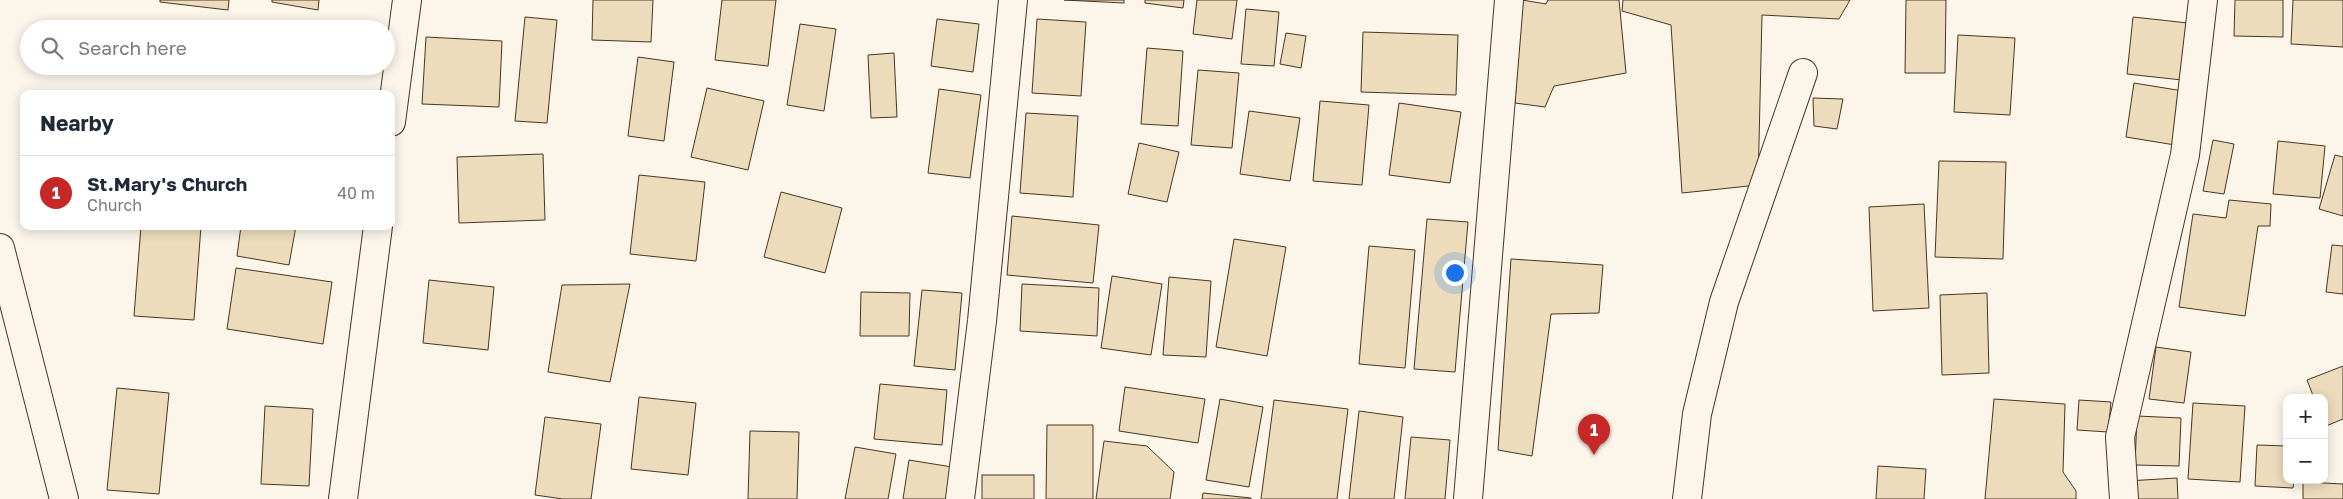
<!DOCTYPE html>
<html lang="en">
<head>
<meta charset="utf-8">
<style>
	:root { --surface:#fff; --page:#f2f2f3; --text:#1f2937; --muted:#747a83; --line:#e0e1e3; --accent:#c62828 }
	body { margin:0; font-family:"Golos Text",sans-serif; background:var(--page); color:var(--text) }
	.controls { position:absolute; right:15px; bottom:15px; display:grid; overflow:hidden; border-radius:10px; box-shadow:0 2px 12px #0003 }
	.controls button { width:45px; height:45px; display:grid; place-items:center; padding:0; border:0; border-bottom:1px solid var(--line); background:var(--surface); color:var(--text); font:25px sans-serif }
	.you { position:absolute; left:1454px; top:272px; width:18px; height:18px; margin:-12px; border:4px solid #fff; border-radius:50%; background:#1a73e8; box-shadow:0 0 0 8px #1a73e833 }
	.badge { display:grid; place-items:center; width:32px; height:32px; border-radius:50%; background:var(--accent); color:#fff; font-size:16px; font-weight:700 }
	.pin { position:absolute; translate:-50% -41px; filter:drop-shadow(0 1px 2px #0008) }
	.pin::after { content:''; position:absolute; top:26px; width:18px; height:15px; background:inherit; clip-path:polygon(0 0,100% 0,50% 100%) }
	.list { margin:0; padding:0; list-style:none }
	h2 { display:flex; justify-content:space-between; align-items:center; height:65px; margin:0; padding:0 20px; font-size:21px }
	h2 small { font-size:16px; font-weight:400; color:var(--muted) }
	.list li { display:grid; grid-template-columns:32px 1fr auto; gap:15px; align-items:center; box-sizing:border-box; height:75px; padding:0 20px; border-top:1px solid var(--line) }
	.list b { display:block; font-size:19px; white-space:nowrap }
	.list p { margin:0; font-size:16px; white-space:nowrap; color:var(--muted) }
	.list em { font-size:16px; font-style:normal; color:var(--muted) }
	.icon { flex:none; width:28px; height:28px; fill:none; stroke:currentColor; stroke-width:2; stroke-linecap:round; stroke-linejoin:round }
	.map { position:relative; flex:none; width:2343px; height:499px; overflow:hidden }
	.search { position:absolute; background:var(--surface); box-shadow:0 2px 12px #0003; left:20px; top:20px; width:375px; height:55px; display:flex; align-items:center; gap:12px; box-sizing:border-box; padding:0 18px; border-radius:28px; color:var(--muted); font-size:19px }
	.panel { position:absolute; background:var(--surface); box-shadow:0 2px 12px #0003; left:20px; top:90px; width:375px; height:140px; border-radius:10px }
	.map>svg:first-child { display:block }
	.building { fill:#ecdcbc; stroke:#4a3520 }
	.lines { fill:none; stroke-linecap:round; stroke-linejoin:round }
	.minor-casing { stroke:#4a3520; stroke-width:30 }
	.minor { stroke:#fbf6e9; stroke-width:28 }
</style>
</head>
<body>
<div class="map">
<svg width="2343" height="499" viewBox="0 0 2343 499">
	<rect width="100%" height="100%" fill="#fbf6e9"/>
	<g class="building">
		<path d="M160 0H229L228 10 160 2Z"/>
		<path d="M272 0H319L318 10 272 2Z"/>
		<path d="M593 0H653L651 42 592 40Z"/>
		<path d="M722 0H776L768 66 715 60Z"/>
		<path d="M1064 0H1124V3Z"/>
		<path d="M1145 0H1184L1183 8 1145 3Z"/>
		<path d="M1197 0H1237L1232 39 1193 34Z"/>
		<path d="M1522 0 1546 4 1548 0H1619L1626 73 1554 86 1545 107 1515 103Z"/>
		<path d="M1623 0H1850L1839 19 1762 15 1758 185 1682 193 1671 25 1622 11Z"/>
		<path d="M1906 0H1946L1945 73H1905Z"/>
		<path d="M2235 0H2283V37L2234 36Z"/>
		<path d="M2293 0H2343V47L2291 44Z"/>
		<path d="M1246 9 1279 12 1274 66 1241 64Z"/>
		<path d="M525 17 557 20 547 123 515 121Z"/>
		<path d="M2133 17 2188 23 2182 80 2127 74Z"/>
		<path d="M937 19 979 24 973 72 931 66Z"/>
		<path d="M1037 19 1086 22 1081 96 1032 93Z"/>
		<path d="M800 24 836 29 824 111 787 105Z"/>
		<path d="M1363 32 1458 35 1456 95 1361 92Z"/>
		<path d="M1286 33 1306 36 1301 68 1280 64Z"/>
		<path d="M1958 35 2015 38 2010 115 1954 112Z"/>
		<path d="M426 37 502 41 499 107 422 104Z"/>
		<path d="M1147 48 1183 51 1178 126 1141 124Z"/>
		<path d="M894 53 897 117 871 118 868 55Z"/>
		<path d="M638 57 674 62 664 141 628 136Z"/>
		<path d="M1198 70 1239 73 1232 148 1191 145Z"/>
		<path d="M2134 83 2183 91 2175 145 2126 137Z"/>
		<path d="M707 88 764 101 748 170 691 157Z"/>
		<path d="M939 89 981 95 970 178 928 173Z"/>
		<path d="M1813 98 1843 99 1837 129 1814 126Z"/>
		<path d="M1320 101 1369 105 1362 185 1313 181Z"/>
		<path d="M1399 103 1461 112 1450 183 1389 175Z"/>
		<path d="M1249 111 1300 118 1290 181 1240 174Z"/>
		<path d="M1026 113 1078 116 1073 197 1020 193Z"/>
		<path d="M2213 140 2234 144 2224 194 2203 191Z"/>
		<path d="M2278 141 2325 146 2320 198 2273 194Z"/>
		<path d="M1139 143 1179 152 1167 202 1128 194Z"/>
		<path d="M543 154 545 220 459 223 457 157Z"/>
		<path d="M2335 155 2343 157V216L2319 209Z"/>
		<path d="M1939 161 2006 162 2003 259 1935 257Z"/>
		<path d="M639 175 705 182 696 261 630 254Z"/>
		<path d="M781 192 842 208 825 273 764 257Z"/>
		<path d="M2229 200 2271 204 2270 226H2258L2245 316 2179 307 2193 214 2226 218Z"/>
		<path d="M1924 204 1929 308 1873 311 1869 207Z"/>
		<path d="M1012 216 1099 225 1093 283 1007 275Z"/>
		<path d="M1427 219 1468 222 1455 372 1414 369Z"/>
		<path d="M141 226H201L194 320 134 316Z"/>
		<path d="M241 226H296L289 265 237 256Z"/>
		<path d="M1234 239 1286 247 1267 356 1216 347Z"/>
		<path d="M2332 245 2343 246V294L2326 292Z"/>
		<path d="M1369 246 1415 250 1405 368 1359 364Z"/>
		<path d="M1511 259 1603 265 1599 313 1551 314 1532 456 1498 450Z"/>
		<path d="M236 268 332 282 323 344 227 329Z"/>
		<path d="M1112 276 1162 284 1151 355 1101 348Z"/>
		<path d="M1169 277 1211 281 1206 357 1163 355Z"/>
		<path d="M429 280 494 287 488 350 423 343Z"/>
		<path d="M630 284 610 382 548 372 562 285Z"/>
		<path d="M1022 284 1099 288 1097 336 1020 331Z"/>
		<path d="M922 290 962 293 955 370 914 366Z"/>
		<path d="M861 292 910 293 909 336H860Z"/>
		<path d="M1987 293 1989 373 1942 375 1940 295Z"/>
		<path d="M2156 347 2191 352 2184 403 2149 399Z"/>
		<path d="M2343 366V419L2326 426 2324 398H2314L2307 380Z"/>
		<path d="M880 384 947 390 942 445 874 439Z"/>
		<path d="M1125 387 1205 399 1198 443 1119 431Z"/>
		<path d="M117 388 169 393 159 494 107 490Z"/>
		<path d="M639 397 696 403 688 475 631 469Z"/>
		<path d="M1220 399 1263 407 1249 487 1206 480Z"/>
		<path d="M1994 399 2065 404 2063 472 2076 491V499H1985Z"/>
		<path d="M1274 400 1348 409 1337 499H1261Z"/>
		<path d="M2079 400 2111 402 2108 432 2077 430Z"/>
		<path d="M2193 403 2245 406 2240 482 2188 479Z"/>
		<path d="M265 406 313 409 309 486 261 484Z"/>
		<path d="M1359 411 1403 417 1394 499H1349Z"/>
		<path d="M2137 416 2181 418 2179 466 2135 465Z"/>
		<path d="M545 417 601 424 591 499H563L535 495Z"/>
		<path d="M1047 425H1093V499H1046Z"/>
		<path d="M750 431 799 432 797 499H748Z"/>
		<path d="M1411 437 1450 440 1445 499H1405Z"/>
		<path d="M1104 441 1147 446 1174 472 1170 499H1096Z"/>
		<path d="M2257 445 2287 446V480H2294L2293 488 2255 486Z"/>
		<path d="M855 447 896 454 888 499H845Z"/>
		<path d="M909 460 952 467 947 499H903Z"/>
		<path d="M1878 466 1926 469 1924 499H1876Z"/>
		<rect x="982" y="475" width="52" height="24"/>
		<path d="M2177 478 2178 499H2128L2127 481Z"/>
		<path d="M2303 482 2343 484V499H2303Z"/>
		<path d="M1203 493 1251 498V499H1202Z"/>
	</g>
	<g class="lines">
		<g class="minor-casing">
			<g id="minor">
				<path d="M391 122 407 0"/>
				<path d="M0 248 64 499"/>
				<path d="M343 499 378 226"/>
				<path d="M960 499 982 321 1013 0"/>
				<path d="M1468 499 1509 0"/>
				<path d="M1687 499 1697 414 1724 302 1803 73"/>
				<path d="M2124 499 2120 437 2185 155 2203 0"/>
			</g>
		</g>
		<use href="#minor" class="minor"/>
	</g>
</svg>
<div class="controls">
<button>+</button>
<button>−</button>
</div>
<div class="you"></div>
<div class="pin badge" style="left:1594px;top:455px">1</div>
<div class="search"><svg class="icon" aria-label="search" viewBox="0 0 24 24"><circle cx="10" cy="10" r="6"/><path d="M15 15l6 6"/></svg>Search here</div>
<section class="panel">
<h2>Nearby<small></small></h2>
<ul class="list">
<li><span class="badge">1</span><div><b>St.Mary's Church</b><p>Church</p></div><em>40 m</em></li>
</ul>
</section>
</div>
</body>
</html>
